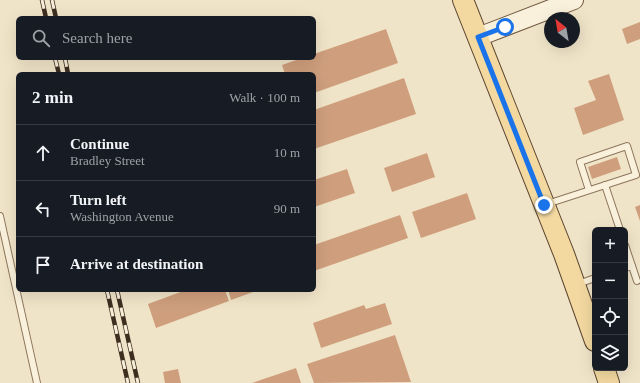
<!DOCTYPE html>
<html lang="en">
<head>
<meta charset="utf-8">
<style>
	:root { --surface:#171b24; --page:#242831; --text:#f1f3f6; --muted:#9ea1a6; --line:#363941 }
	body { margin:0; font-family:"Times New Roman",serif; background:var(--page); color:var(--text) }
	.controls { position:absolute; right:12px; bottom:12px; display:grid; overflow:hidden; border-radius:6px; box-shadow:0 4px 16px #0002 }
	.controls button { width:36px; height:36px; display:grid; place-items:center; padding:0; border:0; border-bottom:1px solid var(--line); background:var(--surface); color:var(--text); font:20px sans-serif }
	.compass { position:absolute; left:544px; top:12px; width:36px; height:36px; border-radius:50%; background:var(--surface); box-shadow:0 4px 16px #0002; rotate:329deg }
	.stop { position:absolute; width:12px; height:12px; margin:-9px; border:3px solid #1a73e8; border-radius:50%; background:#fff }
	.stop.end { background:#1a73e8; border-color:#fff; box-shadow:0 1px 4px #0008 }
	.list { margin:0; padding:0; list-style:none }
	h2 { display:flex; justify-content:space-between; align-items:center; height:52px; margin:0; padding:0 16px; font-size:17px }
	h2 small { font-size:13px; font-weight:400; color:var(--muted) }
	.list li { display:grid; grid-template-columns:26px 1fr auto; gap:12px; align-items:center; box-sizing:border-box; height:56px; padding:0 16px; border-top:1px solid var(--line) }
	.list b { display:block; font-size:15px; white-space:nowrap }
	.list p { margin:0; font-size:13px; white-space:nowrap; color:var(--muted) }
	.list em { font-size:13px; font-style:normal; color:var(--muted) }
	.icon { flex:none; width:22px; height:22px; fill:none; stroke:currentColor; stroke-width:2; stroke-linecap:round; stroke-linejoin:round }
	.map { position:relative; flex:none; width:640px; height:383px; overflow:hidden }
	.search { position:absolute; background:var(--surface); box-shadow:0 4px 16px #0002; left:16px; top:16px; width:300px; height:44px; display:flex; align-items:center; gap:10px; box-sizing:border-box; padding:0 14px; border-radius:6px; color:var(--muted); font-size:15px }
	.panel { position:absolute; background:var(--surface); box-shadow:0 4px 16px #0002; left:16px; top:72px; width:300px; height:220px; border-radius:6px }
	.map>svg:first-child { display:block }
	.building { fill:#cf9f7d }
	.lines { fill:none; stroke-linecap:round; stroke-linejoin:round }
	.lane-casing { stroke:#8d765c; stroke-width:8 }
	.secondary-casing { stroke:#6f573f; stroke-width:20 }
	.primary-casing { stroke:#5b4430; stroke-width:22 }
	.lane { stroke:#faf1dc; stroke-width:6 }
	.secondary { stroke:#faf1dc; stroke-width:18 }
	.primary { stroke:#f3d9a0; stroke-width:20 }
	.rail-casing { stroke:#3d2e20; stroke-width:4.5 }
	.rail { stroke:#f7eed8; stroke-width:3; stroke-dasharray:9; stroke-linecap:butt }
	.route { stroke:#1a73e8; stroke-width:5 }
</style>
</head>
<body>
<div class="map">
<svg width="640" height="383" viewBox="0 0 640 383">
	<rect width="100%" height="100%" fill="#f0e4c8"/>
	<g class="building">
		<path d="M640 22V39L627 44 622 29Z"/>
		<path d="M386 29 398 63 314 93V74H285L282 65 302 58H314V54Z"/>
		<path d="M609 74 624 120 583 135 574 108 596 100 588 81Z"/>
		<path d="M404 78 416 114 314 149V110Z"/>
		<path d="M427 153 435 177 392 192 384 168Z"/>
		<path d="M617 157 621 169 592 179 588 167Z"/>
		<path d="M347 169 355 193 314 207V180Z"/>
		<path d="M467 193 476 219 421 238 412 212Z"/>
		<path d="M640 205V221L635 207Z"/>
		<path d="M400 215 408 238 314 271V245Z"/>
		<path d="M186 290H225L229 301 156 328 148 304Z"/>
		<path d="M228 290H259L231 300Z"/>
		<path d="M385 303 392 324 321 348 313 323 364 305 366 309Z"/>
		<path d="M395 335 411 382 314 383 307 364Z"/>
		<path d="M296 368 301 383H252Z"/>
		<path d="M178 369 181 383H165L163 372Z"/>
	</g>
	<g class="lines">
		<g class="lane-casing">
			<g id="lane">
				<path d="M605 185 620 230"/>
				<path d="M547 204 636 175 627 146 580 162 589 190"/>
				<path d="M0 216 37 383"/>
				<path d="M625 245 632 266"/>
				<path d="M625 268 632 266 637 281"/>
				<path d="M578 284 595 278"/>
			</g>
		</g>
		<g class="secondary-casing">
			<path id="secondary" d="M478 37 574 0"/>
		</g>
		<g class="primary-casing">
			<g id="primary">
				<path d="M463 0 564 254 595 341"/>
				<path d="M604 368 609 383"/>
			</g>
		</g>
		<use href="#lane" class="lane"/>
		<use href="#secondary" class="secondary"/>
		<use href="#primary" class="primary"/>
		<g class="rail-casing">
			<g id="rail">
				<path d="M42 0 46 18"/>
				<path d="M52 0 56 18"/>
				<path d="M55 58 59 74"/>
				<path d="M65 58 68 74"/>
				<path d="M107 290 128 383"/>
				<path d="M117 290 138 383"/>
			</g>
		</g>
		<use href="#rail" class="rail"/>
	</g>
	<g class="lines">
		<path class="route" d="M505 27 478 37 544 205"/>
	</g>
</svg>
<div class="controls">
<button>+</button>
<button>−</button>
<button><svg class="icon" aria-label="locate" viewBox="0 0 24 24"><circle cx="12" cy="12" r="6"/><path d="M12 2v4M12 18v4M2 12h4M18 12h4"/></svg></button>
<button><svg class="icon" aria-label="layers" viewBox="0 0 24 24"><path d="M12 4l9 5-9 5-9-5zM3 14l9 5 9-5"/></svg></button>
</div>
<svg class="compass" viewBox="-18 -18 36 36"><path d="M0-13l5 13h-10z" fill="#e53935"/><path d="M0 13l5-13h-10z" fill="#9ea1a6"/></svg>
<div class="stop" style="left:505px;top:27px"></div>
<div class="stop end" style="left:544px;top:205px"></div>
<div class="search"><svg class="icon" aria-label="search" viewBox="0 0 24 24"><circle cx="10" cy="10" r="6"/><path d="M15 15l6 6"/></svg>Search here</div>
<section class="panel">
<h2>2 min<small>Walk · 100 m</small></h2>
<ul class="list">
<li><svg class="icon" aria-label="ahead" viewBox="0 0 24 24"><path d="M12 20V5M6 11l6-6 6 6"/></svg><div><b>Continue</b><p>Bradley Street</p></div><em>10 m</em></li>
<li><svg class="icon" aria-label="left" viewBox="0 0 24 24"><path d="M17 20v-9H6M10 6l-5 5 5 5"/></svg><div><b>Turn left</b><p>Washington Avenue</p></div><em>90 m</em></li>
<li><svg class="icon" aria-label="arrive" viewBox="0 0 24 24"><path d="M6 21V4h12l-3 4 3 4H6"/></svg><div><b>Arrive at destination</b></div></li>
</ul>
</section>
</div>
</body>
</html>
